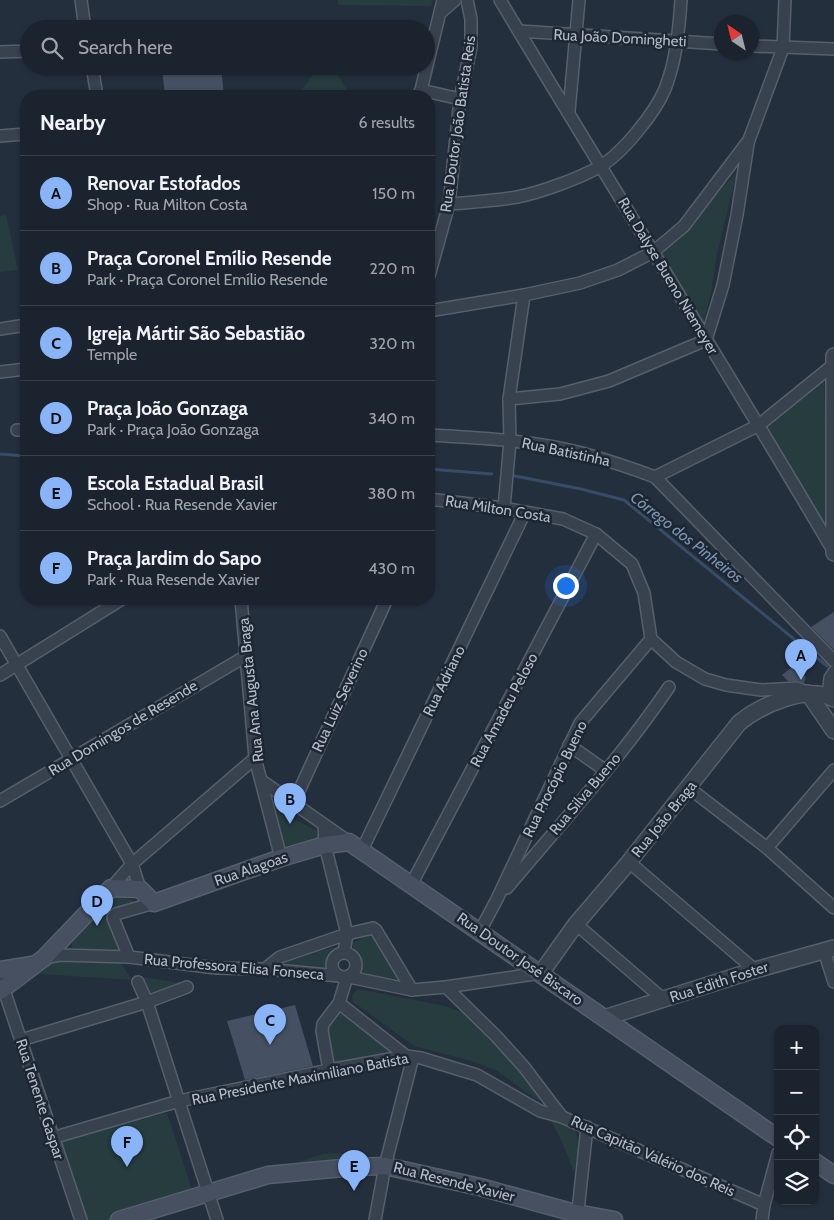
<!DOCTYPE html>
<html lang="en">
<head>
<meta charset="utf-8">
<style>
	:root { --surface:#1b232e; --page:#282f3a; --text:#f1f3f6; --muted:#a0a4aa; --line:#39404a; --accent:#8ab4f8 }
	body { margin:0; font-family:Cabin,sans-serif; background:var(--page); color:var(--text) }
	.controls { position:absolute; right:15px; bottom:15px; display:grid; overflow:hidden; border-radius:10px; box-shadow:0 1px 4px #0004 }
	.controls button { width:45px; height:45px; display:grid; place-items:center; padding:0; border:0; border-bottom:1px solid var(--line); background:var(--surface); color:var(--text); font:25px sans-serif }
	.compass { position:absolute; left:714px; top:15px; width:45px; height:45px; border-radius:50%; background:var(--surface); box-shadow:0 1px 4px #0004; rotate:325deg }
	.you { position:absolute; left:565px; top:585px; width:18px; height:18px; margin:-12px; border:4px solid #fff; border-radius:50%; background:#1a73e8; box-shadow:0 0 0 8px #1a73e833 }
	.badge { display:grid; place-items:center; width:32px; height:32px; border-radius:50%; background:var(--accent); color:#111; font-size:16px; font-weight:700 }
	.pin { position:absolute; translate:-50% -41px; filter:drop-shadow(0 1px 2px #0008) }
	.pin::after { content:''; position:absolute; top:26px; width:18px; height:15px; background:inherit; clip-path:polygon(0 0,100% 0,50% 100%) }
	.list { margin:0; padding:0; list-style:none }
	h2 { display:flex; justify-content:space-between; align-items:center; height:65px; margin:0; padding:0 20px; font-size:21px }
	h2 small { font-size:16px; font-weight:400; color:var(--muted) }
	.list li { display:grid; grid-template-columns:32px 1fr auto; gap:15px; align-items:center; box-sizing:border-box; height:75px; padding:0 20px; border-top:1px solid var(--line) }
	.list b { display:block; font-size:19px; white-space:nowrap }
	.list p { margin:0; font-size:16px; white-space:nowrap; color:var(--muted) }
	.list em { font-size:16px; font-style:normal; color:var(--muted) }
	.icon { flex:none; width:28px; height:28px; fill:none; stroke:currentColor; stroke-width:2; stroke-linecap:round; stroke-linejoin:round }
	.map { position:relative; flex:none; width:834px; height:1220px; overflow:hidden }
	.search { position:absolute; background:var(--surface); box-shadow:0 1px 4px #0004; left:20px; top:20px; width:415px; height:55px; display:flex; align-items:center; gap:12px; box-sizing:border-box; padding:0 18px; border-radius:28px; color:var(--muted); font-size:19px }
	.panel { position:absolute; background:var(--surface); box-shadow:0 1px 4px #0004; left:20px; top:90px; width:415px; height:515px; border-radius:20px }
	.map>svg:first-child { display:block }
	.green { fill:#263c3f }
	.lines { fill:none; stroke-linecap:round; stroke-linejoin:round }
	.stream { stroke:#394c67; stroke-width:3 }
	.building { fill:#455162 }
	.minor-casing { stroke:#565f6c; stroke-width:14 }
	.tertiary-casing { stroke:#565f6c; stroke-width:18 }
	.secondary-casing { stroke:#565f6c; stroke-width:19 }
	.minor { stroke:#38414e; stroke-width:11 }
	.tertiary { stroke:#38414e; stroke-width:15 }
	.secondary { stroke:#465061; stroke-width:16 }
	.labels { text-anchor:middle; stroke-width:5; stroke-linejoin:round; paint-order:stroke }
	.street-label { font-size:15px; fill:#b4bcc9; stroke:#1d2633 }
	.water-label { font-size:16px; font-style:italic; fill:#7c92b1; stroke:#1d2633 }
</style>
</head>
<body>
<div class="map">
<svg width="834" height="1220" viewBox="0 0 834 1220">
	<rect width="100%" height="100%" fill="#242f3e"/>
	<g class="green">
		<path d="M337 0H433L431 6 339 5Z"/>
		<path d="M317 66H332L351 96H297L313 75Z"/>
		<path d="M737 172 717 254 711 293 703 324 659 255Z"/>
		<path d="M6 215 18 270 0 272V216Z"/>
		<path d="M824 378 827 514 826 532 766 427 814 389Z"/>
		<path d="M270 804 289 817 317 831 320 841 289 851 282 842Z"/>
		<path d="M114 894 137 902 106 914 121 951 72 948V938Z"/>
		<path d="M376 933 405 990 364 975 354 961 353 942Z"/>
		<path d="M349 944 342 961 332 968 331 982 269 972 278 962 313 952Z"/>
		<path d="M58 959 121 963 132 980 41 974 51 963Z"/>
		<path d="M141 977 189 984 147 999Z"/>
		<path d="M358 989 445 1006 464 1013 497 1042 548 1103 534 1098 496 1070 471 1061 414 1046 352 1001 353 994Z"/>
		<path d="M340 1007 400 1054 331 1067 325 1030Z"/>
		<path d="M167 1113 193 1193 114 1220H86L61 1141Z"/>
		<path d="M550 1119 573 1124C581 1141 578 1154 574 1172L562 1142Z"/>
		<path d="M346 1153 381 1160 260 1174 323 1154Z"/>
	</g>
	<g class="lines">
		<g class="stream">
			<path d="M0 454 26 456"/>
			<path d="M429 469 492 474"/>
			<path d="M510 475 581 489 624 500 827 666"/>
		</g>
	</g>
	<g class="building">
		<path d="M171 66H221L224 96H165L162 67Z"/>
		<path d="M834 612V650L811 627Z"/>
		<path d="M792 667 806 677 804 683 797 681H788L782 675Z"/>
		<path d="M295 1005 313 1066 245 1080 227 1021Z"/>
	</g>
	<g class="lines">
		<g class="minor-casing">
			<g id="minor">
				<path d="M81 0 85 29"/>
				<path d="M500 0C611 185 725 367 834 552"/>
				<path d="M440 13 455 0"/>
				<path d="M519 31 722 44"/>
				<path d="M752 46 834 49"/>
				<path d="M0 52 29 51"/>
				<path d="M92 66 97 96"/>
				<path d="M421 90 460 99"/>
				<path d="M418 96 421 90 443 0"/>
				<path d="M569 111 579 0"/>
				<path d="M0 136 26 134"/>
				<path d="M449 204C472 202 495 201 517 197 539 193 580 178 599 167 622 154 655 113 665 89 676 61 679 30 681 0"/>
				<path d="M429 276 449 204 460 99 471 47V19L467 0"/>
				<path d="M429 311 524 295 580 283 618 270 653 252 684 226 749 140 783 48 785 0"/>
				<path d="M0 329 26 325"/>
				<path d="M0 372 26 369"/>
				<path d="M509 399 560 394 609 381 706 340 723 285 737 215 748 144"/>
				<path d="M17 430H26"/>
				<path d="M429 435C480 438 532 440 582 453 607 460 631 468 655 477L834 661"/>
				<path d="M655 477 759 425 833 365"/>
				<path d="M429 499 504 508 563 519 596 534 632 564 644 593 651 639 676 662 705 679 726 685 761 690 797 688 807 692"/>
				<path d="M504 508 510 441 509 399 524 295"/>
				<path d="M241 599 255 758 281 858"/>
				<path d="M0 636 132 864 140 889"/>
				<path d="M0 675 122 599"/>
				<path d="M828 695 830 678 834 672"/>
				<path d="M569 745 606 771"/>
				<path d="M262 781 349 842"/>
				<path d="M689 788 767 848 834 908"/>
				<path d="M0 801 246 656"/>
				<path d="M294 802 387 599"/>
				<path d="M324 825 325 845 347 934 344 952"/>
				<path d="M767 848 834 770"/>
				<path d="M362 850 525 512"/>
				<path d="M629 862 755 970"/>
				<path d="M411 885 596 534"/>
				<path d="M111 888 132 864 255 758"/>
				<path d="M507 888C562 822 621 758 669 687"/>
				<path d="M576 924 663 999"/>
				<path d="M480 931 497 899 580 723 651 639"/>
				<path d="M824 951 834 982"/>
				<circle cx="344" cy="965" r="12"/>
				<path d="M129 957 113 918 116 914 154 903"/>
				<path d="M44 958 60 955 129 957 216 968 265 969 339 976"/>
				<path d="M265 969 280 957 347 934 373 928 376 930 412 990"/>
				<path d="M349 977 412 990 446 987 541 973"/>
				<path d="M0 978 81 1220"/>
				<path d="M138 982 147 1002 217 1220"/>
				<path d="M446 987 496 1036 524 1067 562 1117"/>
				<path d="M339 1003 406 1056"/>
				<path d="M21 1040 147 1002 187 987"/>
				<path d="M329 1070 322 1031 323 1024 339 1003 347 977"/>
				<path d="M52 1138 179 1101 329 1070 406 1056 421 1058 477 1075 540 1111 562 1117 764 1205"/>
				<path d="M375 1220 385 1166 413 1057"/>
				<path d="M577 1220 587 1127"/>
				<path d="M762 1220 764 1205 778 1153"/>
			</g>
		</g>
		<g class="tertiary-casing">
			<g id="tertiary">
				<path d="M834 356V553"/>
				<path d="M808 693 834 731"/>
				<path d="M541 973 576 924 629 862 739 723C761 705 807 684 834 699"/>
				<path d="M604 1018 755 970 834 948"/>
			</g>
		</g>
		<g class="secondary-casing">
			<g id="secondary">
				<path d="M0 970 32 965"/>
				<path d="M0 991 44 958 111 888 140 889 154 903 281 858 325 845 349 842 778 1138"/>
				<path d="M815 1162 834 1175"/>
				<path d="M119 1220 268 1175 353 1167 385 1166 480 1187 571 1212 614 1220"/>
			</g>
		</g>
		<use href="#minor" class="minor"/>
		<use href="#tertiary" class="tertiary"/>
		<use href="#secondary" class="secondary"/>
	</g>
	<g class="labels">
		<g class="street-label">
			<text transform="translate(620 38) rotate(3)" y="5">Rua João Domingheti</text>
			<text transform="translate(458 124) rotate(-82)" y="5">Rua Doutor João Batista Reis</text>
			<text transform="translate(668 276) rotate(59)" y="5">Rua Dalyse Bueno Niemeyer</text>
			<text transform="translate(566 452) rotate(12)" y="5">Rua Batistinha</text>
			<text transform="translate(498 509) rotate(9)" y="5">Rua Milton Costa</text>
			<text transform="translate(444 681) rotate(-64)" y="5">Rua Adriano</text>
			<text transform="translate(251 690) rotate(-96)" y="5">Rua Ana Augusta Braga</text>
			<text transform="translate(340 700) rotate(-65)" y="5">Rua Luiz Severino</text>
			<text transform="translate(504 710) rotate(-62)" y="5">Rua Amadeu Peloso</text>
			<text transform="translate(123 728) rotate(-31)" y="5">Rua Domingos de Resende</text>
			<text transform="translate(555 779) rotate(-64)" y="5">Rua Procópio Bueno</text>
			<text transform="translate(585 794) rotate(-50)" y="5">Rua Silva Bueno</text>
			<text transform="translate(664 819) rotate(-51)" y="5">Rua João Braga</text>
			<text transform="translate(251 869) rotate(-19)" y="5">Rua Alagoas</text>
			<text transform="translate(520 959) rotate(35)" y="5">Rua Doutor José Biscaro</text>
			<text transform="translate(234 967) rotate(5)" y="5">Rua Professora Elisa Fonseca</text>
			<text transform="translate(719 982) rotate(-18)" y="5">Rua Edith Foster</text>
			<text transform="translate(300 1079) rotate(-11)" y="5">Rua Presidente Maximiliano Batista</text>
			<text transform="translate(40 1099) rotate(72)" y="5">Rua Tenente Gaspar</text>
			<text transform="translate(653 1156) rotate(24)" y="5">Rua Capitão Valério dos Reis</text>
			<text transform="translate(454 1182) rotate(14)" y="5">Rua Resende Xavier</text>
		</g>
		<g class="water-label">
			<text transform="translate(687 537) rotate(38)" y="6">Córrego dos Pinheiros</text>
		</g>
	</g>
</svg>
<div class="controls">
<button>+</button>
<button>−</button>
<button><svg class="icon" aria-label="locate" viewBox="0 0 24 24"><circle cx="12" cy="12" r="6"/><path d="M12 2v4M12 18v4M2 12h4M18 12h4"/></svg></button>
<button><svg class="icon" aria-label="layers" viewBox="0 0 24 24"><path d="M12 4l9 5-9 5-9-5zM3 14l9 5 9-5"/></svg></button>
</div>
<svg class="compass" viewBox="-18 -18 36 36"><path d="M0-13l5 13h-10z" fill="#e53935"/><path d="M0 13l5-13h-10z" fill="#a0a4aa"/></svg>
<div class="you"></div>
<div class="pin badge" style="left:801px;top:680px">A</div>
<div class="pin badge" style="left:290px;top:824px">B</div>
<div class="pin badge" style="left:270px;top:1045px">C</div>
<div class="pin badge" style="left:97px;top:926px">D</div>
<div class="pin badge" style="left:354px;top:1191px">E</div>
<div class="pin badge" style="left:127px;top:1167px">F</div>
<div class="search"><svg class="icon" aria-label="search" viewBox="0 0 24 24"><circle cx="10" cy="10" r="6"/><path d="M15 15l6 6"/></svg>Search here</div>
<section class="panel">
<h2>Nearby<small>6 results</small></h2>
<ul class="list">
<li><span class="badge">A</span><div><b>Renovar Estofados</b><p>Shop · Rua Milton Costa</p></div><em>150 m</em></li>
<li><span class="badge">B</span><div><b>Praça Coronel Emílio Resende</b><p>Park · Praça Coronel Emílio Resende</p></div><em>220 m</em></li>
<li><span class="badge">C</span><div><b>Igreja Mártir São Sebastião</b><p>Temple</p></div><em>320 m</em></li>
<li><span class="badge">D</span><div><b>Praça João Gonzaga</b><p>Park · Praça João Gonzaga</p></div><em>340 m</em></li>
<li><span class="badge">E</span><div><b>Escola Estadual Brasil</b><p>School · Rua Resende Xavier</p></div><em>380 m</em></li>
<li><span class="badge">F</span><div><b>Praça Jardim do Sapo</b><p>Park · Rua Resende Xavier</p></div><em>430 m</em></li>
</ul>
</section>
</div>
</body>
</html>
